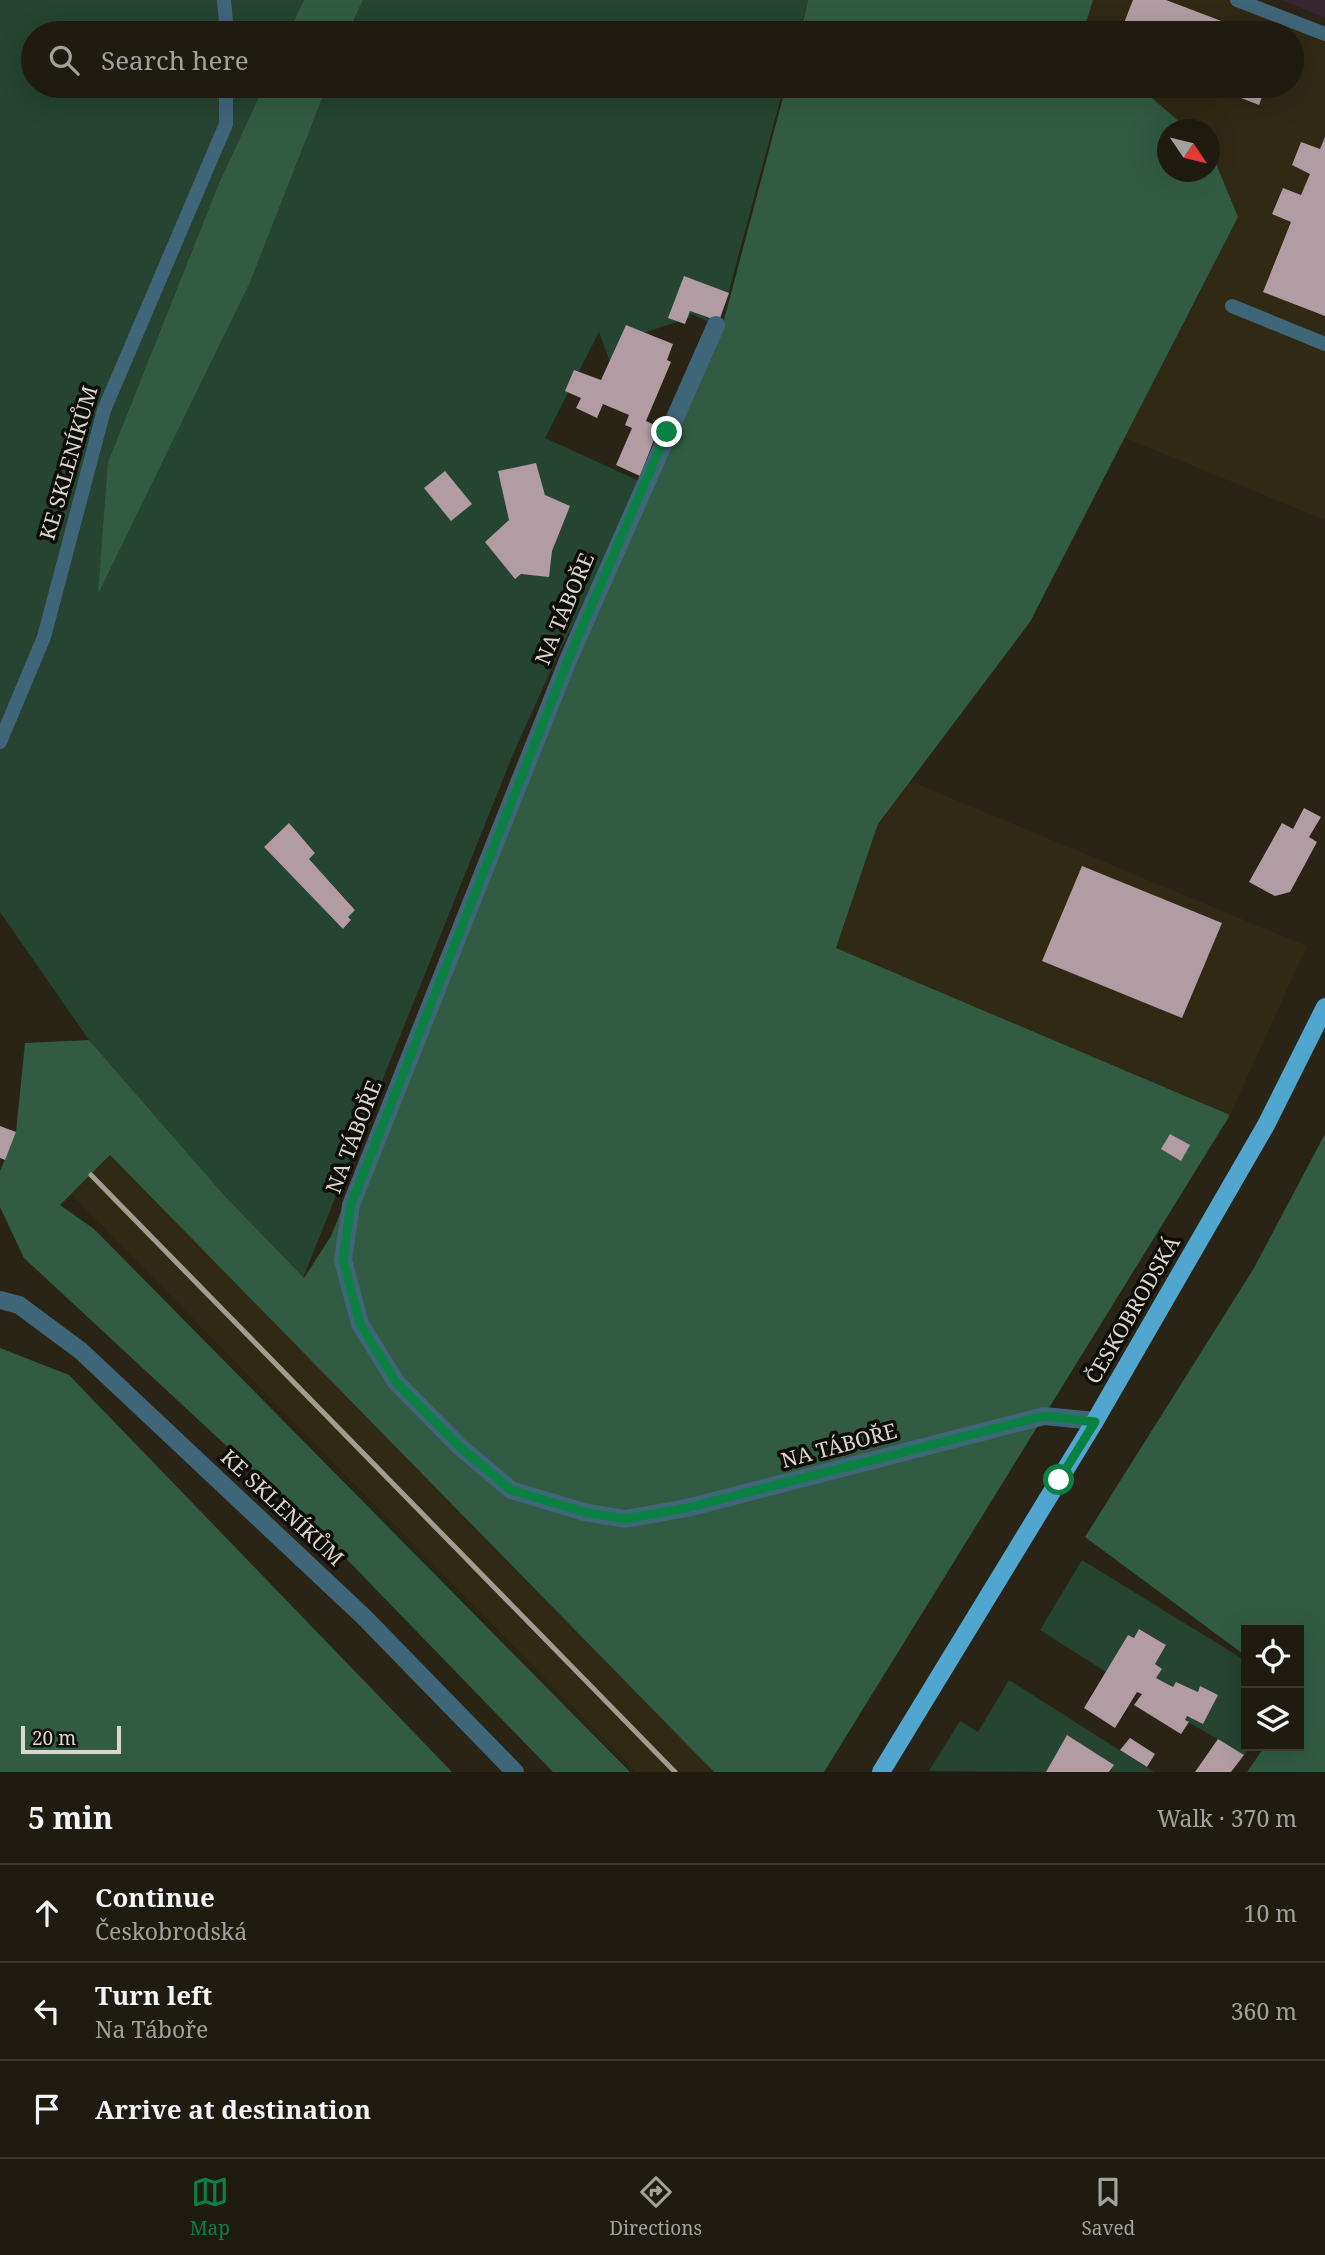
<!DOCTYPE html>
<html lang="en">
<head>
<meta charset="utf-8">
<style>
	:root { --surface:#1f1b10; --page:#2c281e; --text:#f1f3f6; --muted:#a1a19f; --line:#3c3930; --accent:#0b8043 }
	body { margin:0; font-family:"Noto Serif",serif; background:var(--page); color:var(--text) }
	.controls { position:absolute; right:21px; bottom:21px; display:grid; overflow:hidden; border-radius:0px; box-shadow:0 7px 28px #0002 }
	.controls button { width:63px; height:63px; display:grid; place-items:center; padding:0; border:0; border-bottom:2px solid var(--line); background:var(--surface); color:var(--text); font:35px sans-serif }
	.compass { position:absolute; left:1157px; top:119px; width:63px; height:63px; border-radius:50%; background:var(--surface); box-shadow:0 7px 28px #0002; rotate:125deg }
	.scale { position:absolute; left:21px; bottom:18px; width:100px; box-sizing:border-box; padding-left:7px; border:4px solid #dad7ce; border-top:0; font-size:19px; line-height:24px; white-space:nowrap; color:#dad7ce; -webkit-text-stroke:5px #0f0d07; paint-order:stroke }
	.stop { position:absolute; width:21px; height:21px; margin:-16px; border:5px solid #0b8043; border-radius:50%; background:#fff }
	.stop.end { background:#0b8043; border-color:#fff; box-shadow:0 2px 7px #0008 }
	.list { margin:0; padding:0; list-style:none }
	h2 { display:flex; justify-content:space-between; align-items:center; height:91px; margin:0; padding:0 28px; font-size:30px }
	h2 small { font-size:23px; font-weight:400; color:var(--muted) }
	.list li { display:grid; grid-template-columns:46px 1fr auto; gap:21px; align-items:center; box-sizing:border-box; height:98px; padding:0 28px; border-top:2px solid var(--line) }
	.list b { display:block; font-size:26px; white-space:nowrap }
	.list p { margin:0; font-size:23px; white-space:nowrap; color:var(--muted) }
	.list em { font-size:23px; font-style:normal; color:var(--muted) }
	.icon { flex:none; width:38px; height:38px; fill:none; stroke:currentColor; stroke-width:2; stroke-linecap:round; stroke-linejoin:round }
	.map { position:relative; flex:none; width:1325px; height:1772px; overflow:hidden }
	.search { position:absolute; background:var(--surface); box-shadow:0 7px 28px #0002; left:21px; right:21px; top:21px; height:77px; display:flex; align-items:center; gap:18px; box-sizing:border-box; padding:0 24px; border-radius:38px; color:var(--muted); font-size:26px }
	.sheet { height:385px; background:var(--surface) }
	nav { display:flex; justify-content:space-around; align-items:center; box-sizing:border-box; height:98px; border-top:2px solid var(--line); background:var(--surface); font-size:19px; color:var(--muted) }
	nav a { display:grid; justify-items:center; gap:4px }
	nav .on { color:var(--accent) }
	.map>svg:first-child { display:block }
	.built { fill:#302914 }
	.education { fill:#362630 }
	.green { fill:#254432; fill-rule:evenodd }
	.forest { fill:#325b44 }
	.building { fill:#b09ca2 }
	.lines { fill:none; stroke-linecap:round; stroke-linejoin:round }
	.service { stroke:#3f6579; stroke-width:14 }
	.minor { stroke:#3f6579; stroke-width:18 }
	.primary { stroke:#50a6cf; stroke-width:18 }
	.rail { stroke:#a19d92; stroke-width:5 }
	.route { stroke:#0b8043; stroke-width:9 }
	.labels { text-anchor:middle; stroke-width:7; stroke-linejoin:round; paint-order:stroke }
	.street-label { font-size:21px; fill:#dad7ce; stroke:#0f0d07 }
</style>
</head>
<body>
<div class="map">
<svg width="1325" height="1772" viewBox="0 0 1325 1772">
	<rect width="100%" height="100%" fill="#292416"/>
	<g class="built">
		<path d="M1093 0H1225L1325 42V520L1125 438 1238 217 1210 149V130L1188 129 1138 86H1292V33H1083Z"/>
		<path d="M910 781 1307 946 1230 1115 836 948 878 824Z"/>
		<path d="M111 1155 714 1772H636L71 1194Z"/>
	</g>
	<path class="education" d="M1281 0H1325V18Z"/>
	<g class="green">
		<path d="M0 0H304L288 33H33V86H264L219 183 108 462 251 280 327 86H784L729 291 716 325 691 314 689 318 643 333 637 347 619 340 610 362 599 332 545 438 648 485 560 650 514 752 303 1278 224 1195 89 1040 0 912ZM289 824 315 853 309 859 355 909 348 917 351 921 343 929 264 847Z"/>
		<path d="M363 0H808L799 33H348Z"/>
		<path d="M1082 1560 1246 1661V1746H1251L1244 1755 1185 1720 1187 1716 1203 1724 1217 1695 1200 1687 1198 1692 1176 1682 1173 1687 1156 1678 1162 1669 1155 1664 1166 1645 1140 1629 1134 1638 1128 1635 1106 1672 1040 1630Z"/>
		<path d="M1009 1680 1154 1772H1111L1113 1765 1068 1736 1046 1772 929 1771 960 1721 978 1732Z"/>
	</g>
	<g class="forest">
		<path d="M304 0H363L348 33H288Z"/>
		<path d="M808 0H1093L1083 33H800Z"/>
		<path d="M264 86H327L251 280 98 594 108 462 219 183Z"/>
		<path d="M786 86H1138L1188 129 1168 130V172H1210V149L1238 217 1030 622 878 824 836 948 1230 1115 824 1772H714L110 1155 60 1205 94 1229 630 1772H553L330 1542 24 1258 0 1207V1171L16 1132 25 1043 89 1040 224 1195 304 1278 331 1236 452 940 720 335Z"/>
		<path d="M1325 1134V1772H1247L1265 1746H1299V1630H1246V1656L1085 1537 1254 1268Z"/>
		<path d="M0 1348 69 1375 452 1772H0Z"/>
	</g>
	<g class="building">
		<path d="M1133 0H1166L1253 33H1120Z"/>
		<path d="M1210 86H1266L1259 105Z"/>
		<path d="M1325 137V316L1263 292 1291 222 1272 214 1283 188 1301 195 1310 174 1292 165 1301 142 1320 149Z"/>
		<path d="M684 276 729 293 719 321 690 311 685 324 668 318Z"/>
		<path d="M626 325 673 344 667 360 671 362 646 421 659 427 640 476 616 465 632 428 625 425 629 415 603 404 597 418 576 408 581 398 565 391 574 370 601 380Z"/>
		<path d="M536 463 545 495 570 506 552 551 549 577 521 574 515 579 485 542 509 520 498 471Z"/>
		<path d="M445 471 472 504 451 521 424 488Z"/>
		<path d="M1304 808 1321 817 1309 837 1317 842 1290 892 1275 896 1249 882 1282 823 1293 829Z"/>
		<path d="M289 823 315 853 309 859 355 910 348 917 351 920 343 929 264 847Z"/>
		<path d="M1082 866 1222 923 1182 1018 1042 961Z"/>
		<path d="M0 1126 16 1132 5 1160 0 1158Z"/>
		<path d="M1170 1134 1190 1145 1181 1161 1161 1149Z"/>
		<path d="M1139 1629 1166 1645 1155 1664 1162 1669 1156 1678 1173 1687 1176 1682 1198 1692 1200 1686 1218 1695 1203 1724 1187 1716 1185 1720 1189 1722 1181 1734 1134 1705 1142 1694 1137 1692 1115 1728 1084 1708 1128 1635 1134 1638Z"/>
		<path d="M1067 1735 1114 1765 1109 1772H1046Z"/>
		<path d="M1130 1738 1155 1754 1147 1767 1120 1750Z"/>
		<path d="M1218 1739 1244 1755 1231 1772H1195Z"/>
	</g>
	<g class="lines">
		<g class="service">
			<path d="M224 0 227 33"/>
			<path d="M1237 0 1325 34"/>
			<path d="M1232 306 1325 344"/>
			<path d="M0 742 44 637 104 410 226 124V86"/>
		</g>
		<g class="minor">
			<path d="M716 325 568 660 351 1205 343 1260 360 1324 396 1382 459 1446 511 1490 584 1512 625 1519 687 1508 1044 1416 1095 1421"/>
			<path d="M0 1300 19 1305 81 1351 364 1617 515 1772"/>
		</g>
		<path class="primary" d="M881 1772 1095 1421 1266 1125 1325 1007"/>
		<path class="rail" d="M91 1175 675 1772"/>
	</g>
	<g class="lines">
		<path class="route" d="M667 432 568 660 351 1205 343 1260 360 1324 396 1382 459 1446 511 1490 584 1512 625 1519 687 1508 1044 1416 1095 1422 1059 1480"/>
	</g>
	<g class="labels">
		<g class="street-label">
			<text transform="translate(69 463) rotate(-74)" y="7">KE SKLENÍKŮM</text>
			<text transform="translate(565 609) rotate(-67)" y="7">NA TÁBOŘE</text>
			<text transform="translate(354 1137) rotate(-69)" y="7">NA TÁBOŘE</text>
			<text transform="translate(1133 1310) rotate(-60)" y="7">ČESKOBRODSKÁ</text>
			<text transform="translate(839 1446) rotate(-15)" y="7">NA TÁBOŘE</text>
			<text transform="translate(282 1508) rotate(43)" y="7">KE SKLENÍKŮM</text>
		</g>
	</g>
</svg>
<div class="controls">
<button><svg class="icon" aria-label="locate" viewBox="0 0 24 24"><circle cx="12" cy="12" r="6"/><path d="M12 2v4M12 18v4M2 12h4M18 12h4"/></svg></button>
<button><svg class="icon" aria-label="layers" viewBox="0 0 24 24"><path d="M12 4l9 5-9 5-9-5zM3 14l9 5 9-5"/></svg></button>
</div>
<svg class="compass" viewBox="-18 -18 36 36"><path d="M0-13l5 13h-10z" fill="#e53935"/><path d="M0 13l5-13h-10z" fill="#a1a19f"/></svg>
<div class="scale">20 m</div>
<div class="stop" style="left:1059px;top:1480px"></div>
<div class="stop end" style="left:667px;top:432px"></div>
<div class="search"><svg class="icon" aria-label="search" viewBox="0 0 24 24"><circle cx="10" cy="10" r="6"/><path d="M15 15l6 6"/></svg>Search here</div>
</div>
<section class="sheet">
<h2>5 min<small>Walk · 370 m</small></h2>
<ul class="list">
<li><svg class="icon" aria-label="ahead" viewBox="0 0 24 24"><path d="M12 20V5M6 11l6-6 6 6"/></svg><div><b>Continue</b><p>Českobrodská</p></div><em>10 m</em></li>
<li><svg class="icon" aria-label="left" viewBox="0 0 24 24"><path d="M17 20v-9H6M10 6l-5 5 5 5"/></svg><div><b>Turn left</b><p>Na Táboře</p></div><em>360 m</em></li>
<li><svg class="icon" aria-label="arrive" viewBox="0 0 24 24"><path d="M6 21V4h12l-3 4 3 4H6"/></svg><div><b>Arrive at destination</b></div></li>
</ul>
</section>
<nav>
<a class="on"><svg class="icon" aria-label="map" viewBox="0 0 24 24"><path d="M3 6l6-2 6 2 6-2v14l-6 2-6-2-6 2zM9 4v14M15 6v14"/></svg>Map</a>
<a><svg class="icon" aria-label="directions" viewBox="0 0 24 24"><path d="M12 3l9 9-9 9-9-9zM9 14v-3h6M13 9l2 2-2 2"/></svg>Directions</a>
<a><svg class="icon" aria-label="saved" viewBox="0 0 24 24"><path d="M7 4h10v16l-5-4-5 4z"/></svg>Saved</a>
</nav>
</body>
</html>
